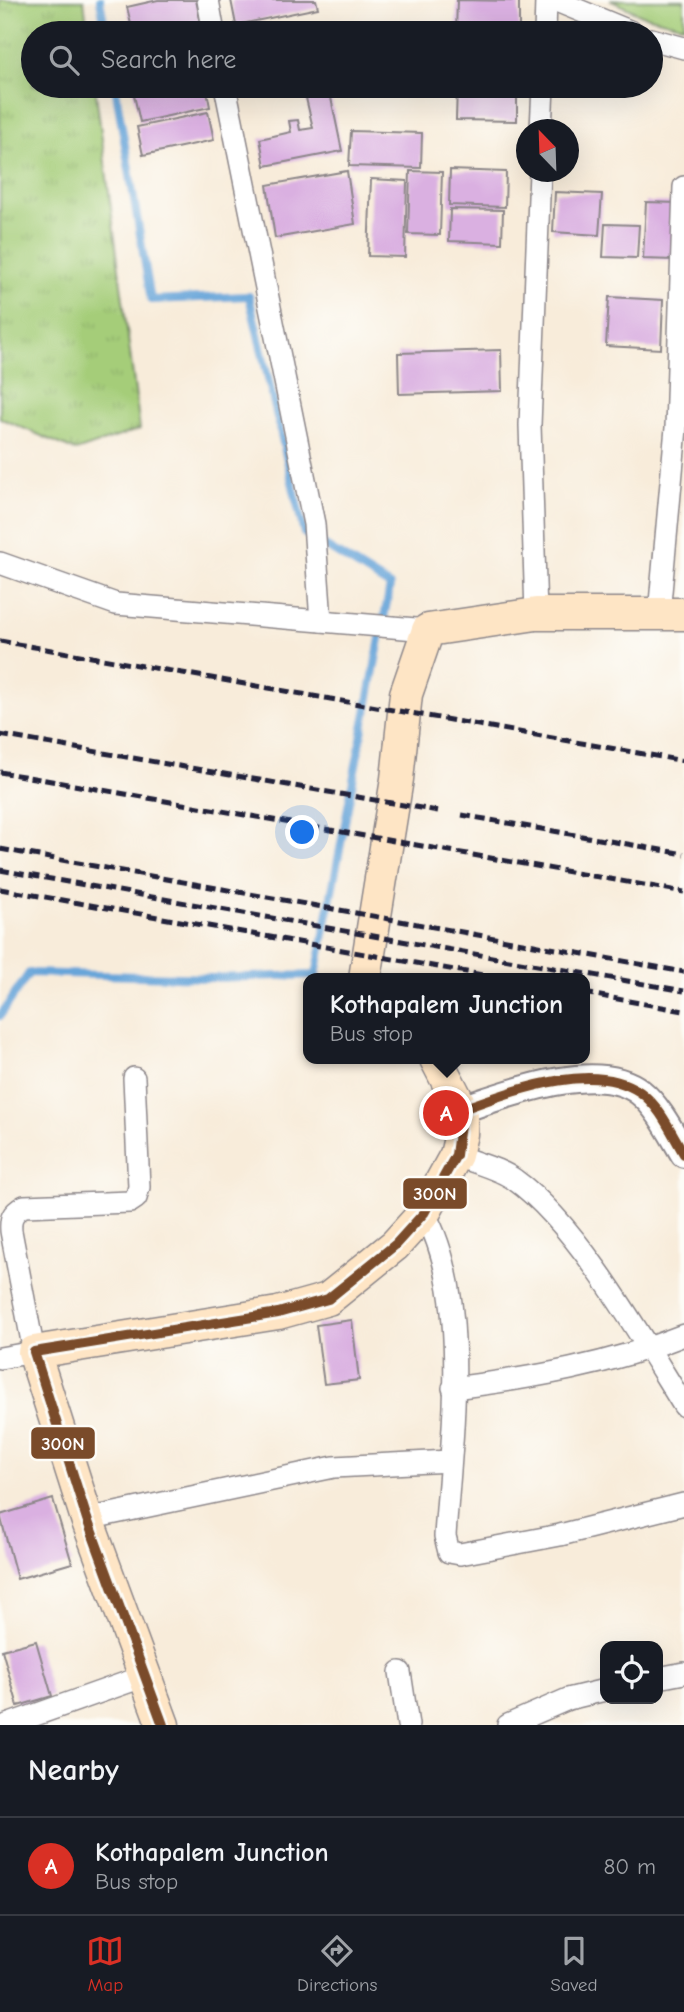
<!DOCTYPE html>
<html lang="en">
<head>
<meta charset="utf-8">
<style>
	:root { --surface:#171b24; --page:#20242c; --text:#f1f3f6; --muted:#9ea1a6; --line:#363941; --accent:#d93025 }
	body { margin:0; font-family:"Comic Neue",sans-serif; background:var(--page); color:var(--text) }
	.controls { position:absolute; right:21px; bottom:21px; display:grid; overflow:hidden; border-radius:14px; box-shadow:0 7px 28px #0002 }
	.controls button { width:63px; height:63px; display:grid; place-items:center; padding:0; border:0; border-bottom:2px solid var(--line); background:var(--surface); color:var(--text); font:35px sans-serif }
	.compass { position:absolute; left:516px; top:119px; width:63px; height:63px; border-radius:50%; background:var(--surface); box-shadow:0 7px 28px #0002; rotate:337deg }
	.you { position:absolute; left:303px; top:833px; width:24px; height:24px; margin:-18px; border:5px solid #fff; border-radius:50%; background:#1a73e8; box-shadow:0 0 0 10px #1a73e833 }
	.badge { display:grid; place-items:center; width:46px; height:46px; border-radius:50%; background:var(--accent); color:#fff; font-size:23px; font-weight:700 }
	.pin { position:absolute; translate:-50% -50%; border:4px solid #fff; box-shadow:0 2px 7px #0006 }
	.popup { position:absolute; left:303px; top:973px; width:287px; height:91px; box-sizing:border-box; display:grid; place-content:center; border-radius:14px; background:var(--surface); filter:drop-shadow(0 2px 5px #0005); font-size:23px; white-space:nowrap; color:var(--muted) }
	.popup b { font-size:26px; color:var(--text) }
	.popup::after { content:''; position:absolute; left:50%; top:100%; margin-left:-14px; border:14px solid transparent; border-top-color:var(--surface) }
	.list { margin:0; padding:0; list-style:none }
	h2 { display:flex; justify-content:space-between; align-items:center; height:91px; margin:0; padding:0 28px; font-size:30px }
	h2 small { font-size:23px; font-weight:400; color:var(--muted) }
	.list li { display:grid; grid-template-columns:46px 1fr auto; gap:21px; align-items:center; box-sizing:border-box; height:98px; padding:0 28px; border-top:2px solid var(--line) }
	.list b { display:block; font-size:26px; white-space:nowrap }
	.list p { margin:0; font-size:23px; white-space:nowrap; color:var(--muted) }
	.list em { font-size:23px; font-style:normal; color:var(--muted) }
	.icon { flex:none; width:38px; height:38px; fill:none; stroke:currentColor; stroke-width:2; stroke-linecap:round; stroke-linejoin:round }
	.map { position:relative; flex:none; width:684px; height:1725px; overflow:hidden }
	.search { position:absolute; background:var(--surface); box-shadow:0 7px 28px #0002; left:21px; right:21px; top:21px; height:77px; display:flex; align-items:center; gap:18px; box-sizing:border-box; padding:0 24px; border-radius:38px; color:var(--muted); font-size:26px }
	.sheet { height:189px; background:var(--surface) }
	nav { display:flex; justify-content:space-around; align-items:center; box-sizing:border-box; height:98px; border-top:2px solid var(--line); background:var(--surface); font-size:19px; color:var(--muted) }
	nav a { display:grid; justify-items:center; gap:4px }
	nav .on { color:var(--accent) }
	.map>svg:first-child { display:block }
	.grass { fill:url(#grass-tufts); stroke:#64785a; stroke-width:2 }
	.garden { fill:#a5cd79; stroke:#64785a; stroke-width:2 }
	.lines { fill:none; stroke-linecap:round; stroke-linejoin:round }
	.stream { stroke:#67a5d9; stroke-width:8 }
	.building { fill:#dab0e1 }
	.minor-casing { stroke:#8d878a; stroke-width:24 }
	.tertiary-casing { stroke:#8d878a; stroke-width:30 }
	.secondary-casing { stroke:#8d878a; stroke-width:35 }
	.minor { stroke:#fff; stroke-width:21 }
	.tertiary { stroke:#fff; stroke-width:26 }
	.secondary { stroke:#fee5c5; stroke-width:32 }
	.rail { stroke:#22223b; stroke-width:5; stroke-dasharray:10 5; stroke-linecap:butt }
	.bus-1-casing { stroke:#fdfcf7; stroke-width:16 }
	.bus-1 { stroke:#7a4b2a; stroke-width:10 }
	.line-badge { stroke:#fdfcf7; stroke-width:2.5 }
	.badge-label { font-size:19px; text-anchor:middle; font-weight:bold; fill:#fff }
</style>
</head>
<body>
<div class="map">
<svg width="684" height="1725" viewBox="0 0 684 1725">
	<defs>
		<pattern id="grass-tufts" width="24" height="20" patternUnits="userSpaceOnUse" patternTransform="scale(1.75)"><rect width="24" height="20" fill="#a5cd79"/><path d="M3 7l-1-3M5 7V3M7 7l1-3M15 17l-1-3M17 17v-4M19 17l1-3" fill="none" stroke="#8eb06a"/></pattern>
	</defs>
	<rect width="100%" height="100%" fill="#fdfcf7"/>
	<filter id="ink" filterUnits="userSpaceOnUse"><feTurbulence type="fractalNoise" baseFrequency=".0143" numOctaves="2"/><feDisplacementMap in="SourceGraphic" scale="14" xChannelSelector="R" yChannelSelector="G"/><feConvolveMatrix kernelMatrix="1 2 1 2 8 2 1 2 1" color-interpolation-filters="sRGB"/></filter>
	<filter id="wash" filterUnits="userSpaceOnUse"><feTurbulence type="fractalNoise" baseFrequency=".00686" numOctaves="4" result="noise"/><feDisplacementMap in="SourceGraphic" scale="28" xChannelSelector="R" yChannelSelector="G"/><feGaussianBlur stdDeviation="1.57" result="paint"/><feColorMatrix in="noise" values="0 0 0 0 0 0 0 0 0 0 0 0 0 0 0 0 0 1.4 0 .05"/><feComposite in="paint" operator="in"/></filter>
	<g filter="url(#wash)">
		<rect width="100%" height="100%" fill="#f8ecda"/>
		<path class="grass" d="M0 0H84L88 33H33V86H95L140 429 76 451 0 418Z"/>
		<path class="garden" d="M610 0H684V26L642 15Z"/>
		<g class="lines">
			<g class="stream">
				<path d="M100 0 106 33"/>
				<path d="M0 1016 29 973 212 978 316 975 390 586 304 533 249 296 151 300 115 86"/>
			</g>
		</g>
		<g id="blocks">
			<g class="building">
				<path d="M158 0H196L202 29 181 33H133L127 7Z"/>
				<path d="M231 0H316L318 8 236 25Z"/>
				<path d="M457 0 519 1V33H456Z"/>
				<path d="M132 86H206L210 107 140 122Z"/>
				<path d="M457 86H517V121L456 120Z"/>
				<path d="M330 93 342 151 265 166 260 139 291 132 289 121 298 120 300 130 313 128 306 98Z"/>
				<path d="M208 112 214 140 143 155 137 127Z"/>
				<path d="M351 131 422 133 421 168 349 166Z"/>
				<path d="M450 170 506 172 505 207 449 205Z"/>
				<path d="M347 171 355 224 275 238 267 185Z"/>
				<path d="M410 171 442 172 440 235 408 234Z"/>
				<path d="M371 179 407 181 405 257 368 256Z"/>
				<path d="M555 192 602 194 599 235 553 232Z"/>
				<path d="M646 202 678 203 675 260 643 259Z"/>
				<path d="M450 209 503 210 502 243 449 241Z"/>
				<path d="M605 224 639 225 637 258 603 257Z"/>
				<path d="M609 297 663 300 661 349 606 346Z"/>
				<path d="M501 350 502 391 399 394 398 353Z"/>
				<path d="M352 1320 359 1380 324 1384 316 1325Z"/>
				<path d="M53 1499 72 1563 17 1579 0 1515Z"/>
				<path d="M36 1641 52 1696 18 1706 2 1650Z"/>
			</g>
		</g>
	</g>
	<g filter="url(#ink)">
		<use href="#blocks" fill-opacity="0" stroke="#8d878a" stroke-width="2"/>
		<g class="lines">
			<g class="minor-casing">
				<g id="minor">
					<path d="M208 0 214 33"/>
					<path d="M554 0 634 33"/>
					<path d="M545 33 546 0"/>
					<path d="M651 39 684 48"/>
					<path d="M225 86 314 524 321 621"/>
					<path d="M541 130 543 86"/>
					<path d="M0 563 116 604 428 630"/>
					<path d="M536 614 530 425 540 172"/>
					<path d="M659 614 676 428 684 187"/>
					<path d="M456 1155C474 1163 499 1168 515 1180 577 1224 643 1340 684 1406"/>
					<path d="M424 1213C472 1295 451 1443 445 1536L449 1552 460 1554 560 1535 684 1504"/>
					<path d="M0 1358 34 1352 11 1231C10 1218 12 1213 24 1206L130 1202 136 1198 139 1187 134 1078"/>
					<path d="M453 1388C533 1378 609 1365 684 1335"/>
					<path d="M87 1519 334 1467 450 1461"/>
					<path d="M400 1672 408 1725"/>
					<path d="M658 1678 684 1673"/>
					<path d="M7 1725 145 1676"/>
					<path d="M508 1725 568 1699 605 1690"/>
				</g>
			</g>
			<g class="tertiary-casing">
				<path id="tertiary" d="M462 1109C507 1094 598 1059 640 1092 658 1106 672 1134 684 1154"/>
			</g>
			<g class="secondary-casing">
				<g id="secondary">
					<path d="M365 978 397 779 406 694 428 630 536 614H684"/>
					<path d="M163 1725 87 1519 34 1352 278 1313 328 1299 395 1245 424 1213 456 1155 461 1134 462 1109 436 1059"/>
				</g>
			</g>
			<use href="#minor" class="minor"/>
			<use href="#tertiary" class="tertiary"/>
			<use href="#secondary" class="secondary"/>
			<g class="rail">
				<path d="M0 641 684 761"/>
				<path d="M0 735 438 811"/>
				<path d="M0 772 684 892"/>
				<path d="M462 815 684 854"/>
				<path d="M0 849 684 972"/>
				<path d="M0 870 684 991"/>
				<path d="M0 889 500 978"/>
				<path d="M584 993 684 1011"/>
			</g>
			<g class="bus-1-casing">
				<path id="bus-1" d="M163 1725 87 1519 34 1352 278 1313 328 1299 395 1245 424 1213 456 1155 462 1109C511 1092 593 1059 640 1092 660 1106 672 1134 684 1154"/>
			</g>
			<use href="#bus-1" class="bus-1"/>
		</g>
	</g>
	<g class="line-badge">
		<rect x="402" y="1177" width="66" height="33" rx="7" fill="#7a4b2a"/>
		<rect x="30" y="1426" width="66" height="34" rx="7" fill="#7a4b2a"/>
	</g>
	<g class="badge-label">
		<text x="435" y="1200">300N</text>
		<text x="63" y="1450">300N</text>
	</g>
</svg>
<div class="controls">
<button><svg class="icon" aria-label="locate" viewBox="0 0 24 24"><circle cx="12" cy="12" r="6"/><path d="M12 2v4M12 18v4M2 12h4M18 12h4"/></svg></button>
</div>
<svg class="compass" viewBox="-18 -18 36 36"><path d="M0-13l5 13h-10z" fill="#e53935"/><path d="M0 13l5-13h-10z" fill="#9ea1a6"/></svg>
<div class="you"></div>
<div class="pin badge" style="left:446px;top:1113px">A</div>
<div class="popup"><b>Kothapalem Junction</b>Bus stop</div>
<div class="search"><svg class="icon" aria-label="search" viewBox="0 0 24 24"><circle cx="10" cy="10" r="6"/><path d="M15 15l6 6"/></svg>Search here</div>
</div>
<section class="sheet">
<h2>Nearby<small></small></h2>
<ul class="list">
<li><span class="badge">A</span><div><b>Kothapalem Junction</b><p>Bus stop</p></div><em>80 m</em></li>
</ul>
</section>
<nav>
<a class="on"><svg class="icon" aria-label="map" viewBox="0 0 24 24"><path d="M3 6l6-2 6 2 6-2v14l-6 2-6-2-6 2zM9 4v14M15 6v14"/></svg>Map</a>
<a><svg class="icon" aria-label="directions" viewBox="0 0 24 24"><path d="M12 3l9 9-9 9-9-9zM9 14v-3h6M13 9l2 2-2 2"/></svg>Directions</a>
<a><svg class="icon" aria-label="saved" viewBox="0 0 24 24"><path d="M7 4h10v16l-5-4-5 4z"/></svg>Saved</a>
</nav>
</body>
</html>
